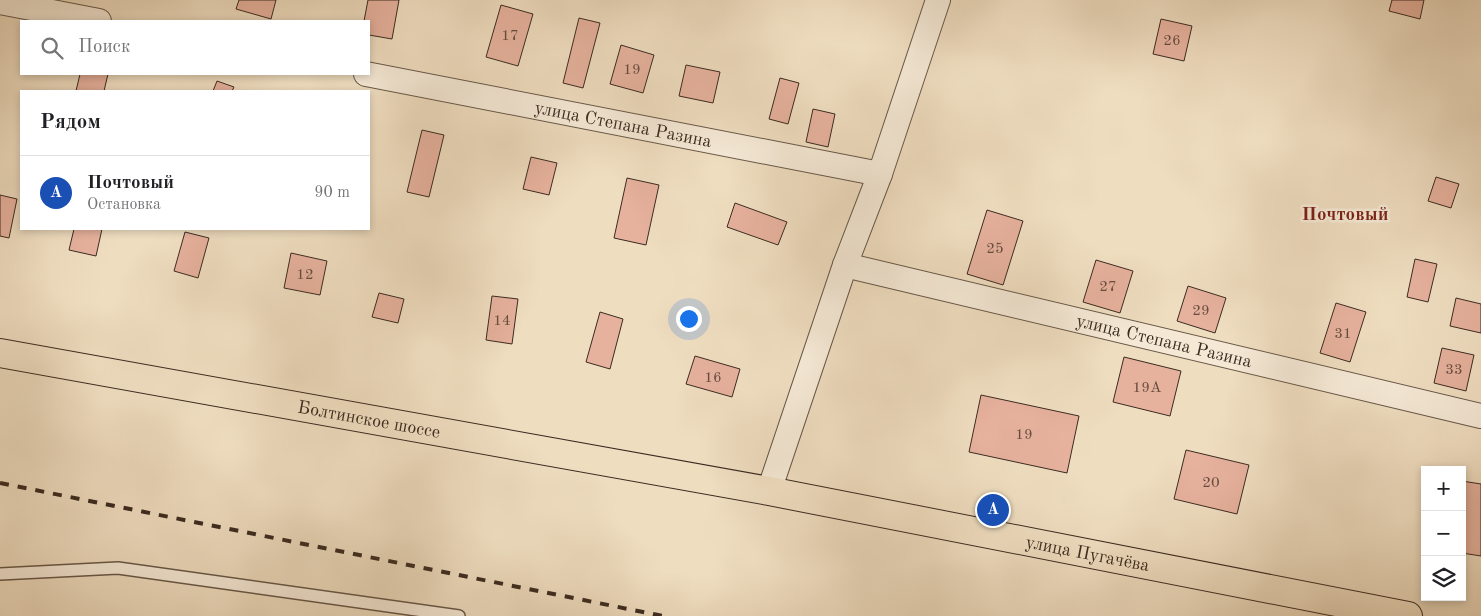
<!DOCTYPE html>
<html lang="ru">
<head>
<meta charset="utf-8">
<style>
	:root { --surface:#fff; --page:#f2f2f2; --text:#202124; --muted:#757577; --line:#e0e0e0; --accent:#2563eb }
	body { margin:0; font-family:"Old Standard TT",serif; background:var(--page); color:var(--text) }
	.controls { position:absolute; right:15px; bottom:15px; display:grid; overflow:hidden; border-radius:0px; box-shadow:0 2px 8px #0003 }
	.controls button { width:45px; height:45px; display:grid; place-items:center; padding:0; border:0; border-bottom:1px solid var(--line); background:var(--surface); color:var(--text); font:25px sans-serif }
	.you { position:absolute; left:688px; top:318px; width:18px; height:18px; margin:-12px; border:4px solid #fff; border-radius:50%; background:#1a73e8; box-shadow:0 0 0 8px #1a73e833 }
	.badge { display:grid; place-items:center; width:32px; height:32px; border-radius:50%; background:var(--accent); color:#fff; font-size:16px; font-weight:700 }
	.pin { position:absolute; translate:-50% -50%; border:2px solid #fff; box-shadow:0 1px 5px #0006 }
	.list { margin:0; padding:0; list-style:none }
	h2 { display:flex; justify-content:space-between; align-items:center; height:65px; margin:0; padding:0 20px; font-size:21px }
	h2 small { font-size:16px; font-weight:400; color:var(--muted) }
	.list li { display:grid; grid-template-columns:32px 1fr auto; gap:15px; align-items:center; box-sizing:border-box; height:75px; padding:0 20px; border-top:1px solid var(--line) }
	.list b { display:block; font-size:19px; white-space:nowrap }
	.list p { margin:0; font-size:16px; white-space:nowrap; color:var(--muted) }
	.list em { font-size:16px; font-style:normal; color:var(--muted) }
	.icon { flex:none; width:28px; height:28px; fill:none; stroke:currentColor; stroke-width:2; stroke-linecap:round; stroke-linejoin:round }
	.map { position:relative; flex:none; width:1481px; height:616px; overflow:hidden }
	.search { position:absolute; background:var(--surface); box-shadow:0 2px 8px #0003; left:20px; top:20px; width:350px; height:55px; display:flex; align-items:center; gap:12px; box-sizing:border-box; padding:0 18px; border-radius:0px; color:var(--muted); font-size:19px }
	.panel { position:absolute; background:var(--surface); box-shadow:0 2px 8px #0003; left:20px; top:90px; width:350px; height:140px; border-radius:0px }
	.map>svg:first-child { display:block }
	.building { fill:#e6b19d; stroke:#3b2b20 }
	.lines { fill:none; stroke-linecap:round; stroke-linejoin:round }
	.service-casing { stroke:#685848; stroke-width:14 }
	.minor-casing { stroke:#685848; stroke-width:26 }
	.primary-casing { stroke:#3b2b20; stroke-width:30 }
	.service { stroke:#f5e9d6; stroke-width:11 }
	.minor { stroke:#f5e9d6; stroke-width:24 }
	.primary { stroke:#efddc0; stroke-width:28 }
	.rail { stroke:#3b2b20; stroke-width:4; stroke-dasharray:9 9; stroke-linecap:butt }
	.labels { text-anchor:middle; stroke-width:5; stroke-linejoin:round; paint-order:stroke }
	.number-label { font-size:15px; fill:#664c3f }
	.street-label { font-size:18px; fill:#3b2b20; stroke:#f5e9d6 }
	.neighbourhood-label { font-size:19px; font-weight:bold; fill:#7a1f14; stroke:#f5e9d6 }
</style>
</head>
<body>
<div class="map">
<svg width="1481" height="616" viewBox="0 0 1481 616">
	<rect width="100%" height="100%" fill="#efddc0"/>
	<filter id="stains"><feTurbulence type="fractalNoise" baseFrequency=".004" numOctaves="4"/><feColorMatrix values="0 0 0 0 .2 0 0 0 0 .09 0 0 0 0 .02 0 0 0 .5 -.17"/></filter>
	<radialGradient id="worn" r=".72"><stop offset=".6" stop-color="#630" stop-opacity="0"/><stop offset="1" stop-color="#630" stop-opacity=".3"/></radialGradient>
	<g class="building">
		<path d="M239 0H276L271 19 236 9Z"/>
		<path d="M368 0H399L392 39 369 35V21H364Z"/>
		<path d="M1392 0H1424L1420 19 1389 11Z"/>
		<path d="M501 5 533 14 518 66 486 57Z"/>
		<path d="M579 18 600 23 583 88 563 83Z"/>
		<path d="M1161 19 1192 26 1184 61 1153 54Z"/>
		<path d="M621 45 654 55 643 93 610 84Z"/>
		<path d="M686 65 720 72 713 103 679 96Z"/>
		<path d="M80 74H108L104 91H76Z"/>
		<path d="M780 78 799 83 788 124 769 119Z"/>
		<path d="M217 81 234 87 232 91H213Z"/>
		<path d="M813 109 835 114 828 147 806 142Z"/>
		<path d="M422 130 444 135 429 197 407 192Z"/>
		<path d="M531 157 557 163 549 195 523 189Z"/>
		<path d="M1436 177 1459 184 1451 208 1428 201Z"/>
		<path d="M627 178 659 185 646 245 614 238Z"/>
		<path d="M0 195 17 199 9 238 0 236Z"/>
		<path d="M735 203 787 222 778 245 727 227Z"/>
		<path d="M987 210 1023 221 1003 285 967 274Z"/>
		<path d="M74 229H102L96 256 69 250Z"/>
		<path d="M185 232 209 238 198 278 174 271Z"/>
		<path d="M291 253 327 261 320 295 284 288Z"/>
		<path d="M1415 259 1437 264 1428 302 1407 297Z"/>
		<path d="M1096 260 1133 271 1120 313 1083 302Z"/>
		<path d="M1188 286 1226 298 1215 333 1177 321Z"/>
		<path d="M379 293 404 299 398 323 372 317Z"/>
		<path d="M492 296 518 299 512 344 486 340Z"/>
		<path d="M1456 298 1481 304V333L1450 326Z"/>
		<path d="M1336 303 1366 312 1350 362 1320 353Z"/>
		<path d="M600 312 623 319 610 369 586 362Z"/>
		<path d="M1442 348 1474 355 1466 391 1434 383Z"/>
		<path d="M695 356 740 369 732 397 686 384Z"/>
		<path d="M1124 357 1181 371 1170 416 1113 402Z"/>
		<path d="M981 395 1079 416 1067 473 969 452Z"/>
		<path d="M1186 450 1249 465 1237 514 1174 499Z"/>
		<path d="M1462 481 1481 484V556L1462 553Z"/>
	</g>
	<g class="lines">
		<g class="service-casing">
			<path id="service" d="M0 574 118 568 459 616"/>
		</g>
		<g class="minor-casing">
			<g id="minor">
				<path d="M0 2 99 21"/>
				<path id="s1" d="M366 74 880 174"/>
				<path id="s2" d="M845 265 1481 416"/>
				<path d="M769 491 845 265 880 174 938 0"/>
			</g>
		</g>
		<g class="primary-casing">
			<g id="primary">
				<path id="s3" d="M0 353 769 491 1408 616"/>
			</g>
		</g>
		<use href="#service" class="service"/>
		<use href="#minor" class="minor"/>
		<use href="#primary" class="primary"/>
		<path class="rail" d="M0 483 663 616"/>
	</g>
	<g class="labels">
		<g class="number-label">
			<text x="510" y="40">17</text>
			<text x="1172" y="45">26</text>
			<text x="632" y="74">19</text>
			<text x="995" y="253">25</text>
			<text x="305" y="279">12</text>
			<text x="1108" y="291">27</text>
			<text x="1201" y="315">29</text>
			<text x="502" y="325">14</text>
			<text x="1343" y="338">31</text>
			<text x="1454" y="374">33</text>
			<text x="713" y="382">16</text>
			<text x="1147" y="392">19А</text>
			<text x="1024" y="439">19</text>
			<text x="1211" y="487">20</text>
		</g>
		<g class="street-label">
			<text dy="6" stroke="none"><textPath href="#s1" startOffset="262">улица Степана Разина</textPath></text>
			<text dy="6" stroke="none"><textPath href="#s2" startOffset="328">улица Степана Разина</textPath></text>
			<text dy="6" stroke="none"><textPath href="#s3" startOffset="375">Болтинское шоссе</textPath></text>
			<text dy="6" stroke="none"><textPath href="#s3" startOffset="1106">улица Пугачёва</textPath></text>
		</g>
		<g class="neighbourhood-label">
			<text x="1345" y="220">Почтовый</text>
		</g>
	</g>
	<rect width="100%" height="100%" filter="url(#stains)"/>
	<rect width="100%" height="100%" fill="url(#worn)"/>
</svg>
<div class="controls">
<button>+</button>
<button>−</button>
<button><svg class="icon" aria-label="layers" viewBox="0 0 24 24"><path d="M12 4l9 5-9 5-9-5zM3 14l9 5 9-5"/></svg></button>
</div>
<div class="you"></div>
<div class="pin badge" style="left:993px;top:510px;background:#1a4fb4">A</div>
<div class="search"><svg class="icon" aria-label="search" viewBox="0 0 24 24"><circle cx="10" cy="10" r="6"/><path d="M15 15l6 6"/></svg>Поиск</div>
<section class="panel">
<h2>Рядом<small></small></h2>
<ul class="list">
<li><span class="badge" style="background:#1a4fb4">A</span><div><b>Почтовый</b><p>Остановка</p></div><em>90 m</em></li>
</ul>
</section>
</div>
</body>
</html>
